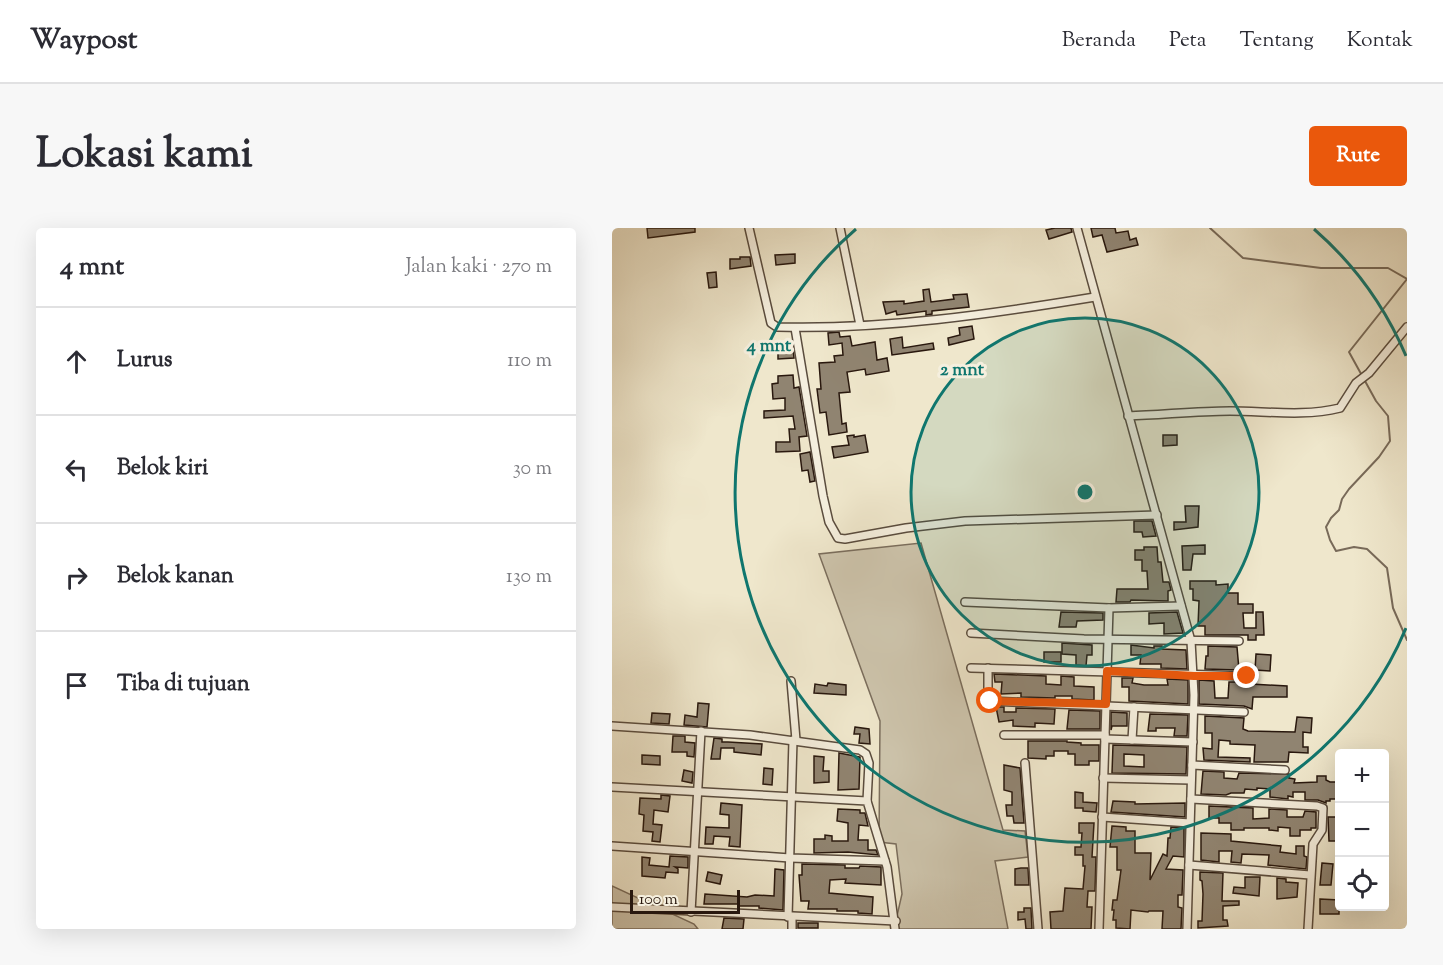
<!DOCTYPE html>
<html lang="id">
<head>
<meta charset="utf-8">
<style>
	:root { --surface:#fff; --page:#f7f7f7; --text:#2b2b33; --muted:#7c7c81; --line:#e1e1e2; --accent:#ea580c }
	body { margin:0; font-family:"Sorts Mill Goudy",serif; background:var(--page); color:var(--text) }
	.controls { position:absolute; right:18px; bottom:18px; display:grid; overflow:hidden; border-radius:6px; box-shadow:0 6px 24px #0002 }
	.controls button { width:54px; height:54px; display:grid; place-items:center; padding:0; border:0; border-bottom:2px solid var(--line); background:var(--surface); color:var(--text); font:30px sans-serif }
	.scale { position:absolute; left:18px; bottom:15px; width:110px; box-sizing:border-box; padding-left:6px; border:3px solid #29180e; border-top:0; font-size:16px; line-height:21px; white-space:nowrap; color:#29180e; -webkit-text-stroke:4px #f5efde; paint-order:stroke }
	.stop { position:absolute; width:18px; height:18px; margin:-14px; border:4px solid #ea580c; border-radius:50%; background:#fff }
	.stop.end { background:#ea580c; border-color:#fff; box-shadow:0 2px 6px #0008 }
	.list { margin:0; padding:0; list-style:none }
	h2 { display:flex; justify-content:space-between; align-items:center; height:78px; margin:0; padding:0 24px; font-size:26px }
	h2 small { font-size:20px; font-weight:400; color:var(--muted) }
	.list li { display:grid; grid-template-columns:39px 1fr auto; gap:18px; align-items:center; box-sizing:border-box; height:108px; padding:0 24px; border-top:2px solid var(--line) }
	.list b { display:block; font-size:22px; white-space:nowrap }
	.list em { font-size:20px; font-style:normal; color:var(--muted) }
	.icon { flex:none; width:33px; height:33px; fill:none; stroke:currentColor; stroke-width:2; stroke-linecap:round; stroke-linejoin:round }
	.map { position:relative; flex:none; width:795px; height:701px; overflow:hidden; border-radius:6px }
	header { display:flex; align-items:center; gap:36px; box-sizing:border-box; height:84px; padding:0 30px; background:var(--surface); border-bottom:2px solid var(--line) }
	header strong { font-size:28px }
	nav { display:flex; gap:33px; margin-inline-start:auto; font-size:21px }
	.intro { display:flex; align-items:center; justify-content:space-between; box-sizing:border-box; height:144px; padding:0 36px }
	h1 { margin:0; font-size:42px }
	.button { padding:15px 27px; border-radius:6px; background:var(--accent); color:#fff; font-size:21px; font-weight:700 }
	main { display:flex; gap:36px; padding:0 36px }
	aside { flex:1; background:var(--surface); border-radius:6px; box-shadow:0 6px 24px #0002 }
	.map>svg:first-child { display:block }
	.green { fill:#cdc4ac; stroke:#7b6e5d; stroke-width:1.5 }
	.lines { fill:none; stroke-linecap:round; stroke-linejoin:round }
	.stream { stroke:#786a59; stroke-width:2 }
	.building { fill:#908471; stroke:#29180e; stroke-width:1.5; fill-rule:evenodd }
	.street-casing { stroke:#5a4c3e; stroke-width:10 }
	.street { stroke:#f5efde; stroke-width:7 }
	.route { stroke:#ea580c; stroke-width:8 }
	.ring { fill:none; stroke:#0f766e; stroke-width:3 }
	.centre { fill:#0f766e; stroke:#f5efde; stroke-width:3 }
	.ring-label { font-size:18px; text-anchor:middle; font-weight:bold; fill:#0f766e; stroke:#f5efde; stroke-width:6; stroke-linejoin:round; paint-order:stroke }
</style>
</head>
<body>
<header>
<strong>Waypost</strong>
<nav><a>Beranda</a><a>Peta</a><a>Tentang</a><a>Kontak</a></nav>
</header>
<div class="intro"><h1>Lokasi kami</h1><a class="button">Rute</a></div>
<main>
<aside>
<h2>4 mnt<small>Jalan kaki · 270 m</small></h2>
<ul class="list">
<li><svg class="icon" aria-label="ahead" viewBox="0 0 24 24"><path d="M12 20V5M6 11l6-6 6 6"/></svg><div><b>Lurus</b></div><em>110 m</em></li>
<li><svg class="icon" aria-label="left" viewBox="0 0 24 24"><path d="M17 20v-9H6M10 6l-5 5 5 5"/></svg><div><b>Belok kiri</b></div><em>30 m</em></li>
<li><svg class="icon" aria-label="right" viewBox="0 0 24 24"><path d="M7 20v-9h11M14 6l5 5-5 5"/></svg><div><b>Belok kanan</b></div><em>130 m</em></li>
<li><svg class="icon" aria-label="arrive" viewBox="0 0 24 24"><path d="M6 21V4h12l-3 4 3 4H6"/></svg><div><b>Tiba di tujuan</b></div></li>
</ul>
</aside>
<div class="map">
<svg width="795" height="701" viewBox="0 0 795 701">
	<rect width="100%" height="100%" fill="#efe7cc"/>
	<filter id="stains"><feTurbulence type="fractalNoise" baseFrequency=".00333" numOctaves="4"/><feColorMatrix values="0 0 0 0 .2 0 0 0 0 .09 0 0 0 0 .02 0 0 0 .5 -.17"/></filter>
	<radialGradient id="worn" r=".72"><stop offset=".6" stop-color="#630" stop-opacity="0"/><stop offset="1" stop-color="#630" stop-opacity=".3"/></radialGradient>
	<g class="green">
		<path d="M309 315 391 602 413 603 416 629 383 633 396 701H282L290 666 284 616 267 614 268 493 207 326Z"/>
		<path d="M0 658 82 696 86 701H0Z"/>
	</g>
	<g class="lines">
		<g class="stream">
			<path d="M598 0 631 30 709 40H776L795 51"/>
			<path d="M795 51 737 124 764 173 776 188 778 213 767 229 737 261 730 271 727 282 719 290 714 299 718 312 724 323 742 319 755 321 775 340 781 380 795 412"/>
		</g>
	</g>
	<g class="building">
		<path d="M35 0H83V4L36 10Z"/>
		<path d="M443 0H459L460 4 437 11 434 2Z"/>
		<path d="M479 0H503L504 5 516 3 518 12 524 10 526 17 495 24 490 7 481 9Z"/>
		<path d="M183 26V35L164 37 163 27Z"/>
		<path d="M128 29H138L139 38 118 41V31H128Z"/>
		<path d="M104 44 105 59 97 60 95 45Z"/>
		<path d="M317 61 319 74 342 71 341 67 355 66 357 79 320 83V86L314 87V83L285 87 284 83 274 86 271 74 292 73V76L312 73 311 62Z"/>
		<path d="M360 98 362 111 337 117 336 110 348 107 347 100Z"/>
		<path d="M227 104 228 109 238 108 240 118 263 114 265 132 275 130 277 143 254 147 253 141 235 144 238 164 227 165 230 196 234 195 235 204 217 207 214 184 208 185 205 161H209L207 135 223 134 222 128 231 127 230 115 217 117 216 105Z"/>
		<path d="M290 109 291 120 321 115 322 121 280 127 278 111Z"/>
		<path d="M181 120 182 130 166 131V121Z"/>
		<path d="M181 147 182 160 187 159 195 208 187 209 188 223 164 224V214H178L177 201H183L181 188 152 190V183L173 182V170L161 171 160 156 166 155V148Z"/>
		<path d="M242 207V209L253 207 256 224 222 230 220 219 237 217 235 208Z"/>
		<path d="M551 207H565V217L551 218Z"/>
		<path d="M198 224 203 253 198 254 196 242 190 243 188 226Z"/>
		<path d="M573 278H587L586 299 562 302V294H574Z"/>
		<path d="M522 293H540L544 308 531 309 530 304H522Z"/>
		<path d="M593 317V326H581L579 342H571L570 318Z"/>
		<path d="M532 319H545L546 334H549L551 354H557L559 362 556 363V373L519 372 518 374H504L505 361H536L535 343H530V332H523V322H532Z"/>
		<path d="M578 353H604V357L616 356V365H626V376H641V385H631L632 400H644V384H651L652 407H644V412H636V407H593V398H586L587 373 581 372V361H578Z"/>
		<path d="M449 384 491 385V392L465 393 464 399H447Z"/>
		<path d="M565 384 571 405 552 406V395L537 396V385Z"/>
		<path d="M450 415 480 417V427H475L474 438 464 437V427L450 426Z"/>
		<path d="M519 417 542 420V418H550V421L574 422 575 441 549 440V436H528L529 427H519Z"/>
		<path d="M596 418 625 419 627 442 593 441 594 428H596Z"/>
		<rect x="432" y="424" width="17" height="10"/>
		<path d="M644 426 659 427 658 443 643 442Z"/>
		<path d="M382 446 434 448V456L449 457V448L462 449V458L482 459V472L460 471V468H443V470L409 469V465L389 466 390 454H383Z"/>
		<path d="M510 450H521L520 455 532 457H556L555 451 576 452V476L517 473V459H510Z"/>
		<path d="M587 452 602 453 603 470H616L617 454H639V456L675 458V469H641L640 481 632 478 587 476Z"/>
		<path d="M216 455 234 457V467L202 465 203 456 215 458Z"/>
		<path d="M86 475 97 476 95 499 72 497 73 487 85 489Z"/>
		<path d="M384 479H392V484H404V480L443 481 442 496 423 495V499L401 498V492L387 494Z"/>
		<path d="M457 482 488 483V501H455Z"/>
		<path d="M499 484 515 485V498H500L499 502Z"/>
		<path d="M40 485 58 486 57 496 39 495Z"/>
		<path d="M538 486 576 487 575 508H562L563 500H544V503H536Z"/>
		<path d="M593 488 632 490 631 501 636 503 683 504 685 489 700 490 699 505 691 504V519H696V525L677 524 676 534H642L643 517 618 516V513L607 512 606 529 638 530V534L592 532 591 520 600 521V505H593Z"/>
		<path d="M243 499 257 501 258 516 247 515 248 506H242Z"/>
		<path d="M61 508H73V514L83 515 82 529 75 528V524H60Z"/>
		<path d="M102 510 110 511V514H116L150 516 149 527 122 524V520H109L108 531H99Z"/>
		<path d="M416 513H455V514L469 515V517H487V533H477V537H463V526H456V523H442V528H434V531L416 530Z"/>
		<path d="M501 517 575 519 574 546 500 545ZM512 526 532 527V539L512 538Z"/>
		<path d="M227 525 248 529 247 561 226 562Z"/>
		<path d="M30 527 48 528V537L30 536Z"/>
		<path d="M202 528 212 529 211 543H217V554L202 555Z"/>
		<path d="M392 537 408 540 412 595H402L401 588H395L394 577H400V564L392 562Z"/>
		<path d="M152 540 161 541 160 557 151 556Z"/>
		<path d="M72 542 81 544 80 555 70 553Z"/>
		<path d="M591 543 612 544V550L625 551 627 545 677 546V550L683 551 682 555 705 554V548H714V552L718 554H728V571H718V573H714V575L706 572H693V564H681V569L676 568V571L658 569V561L645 560V562L633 561 632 565H619L614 567 589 566Z"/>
		<path d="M463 564 471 565V574L485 575 484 584 471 583V580H463Z"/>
		<path d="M49 567 58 568 56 584 42 582 41 596 50 597 48 614 40 613 41 604 31 603 32 587 27 586 28 570 49 571Z"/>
		<path d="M501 573 523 574V576L573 575V589L499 584Z"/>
		<path d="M109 575 130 577 128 619 117 618 118 609 102 608 101 616H93L94 599 117 600V587L108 586Z"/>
		<path d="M597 578 641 580V591L657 590V581L675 582V589H691L693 583 704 584V600H699V602H688V608H678V600L666 599V603L657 602V600H632V602H619V595H607V590H597Z"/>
		<path d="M226 581 248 582V585H253L256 598 247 597 246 612H256V622H264L266 627 236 624 202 625V611H213V607L220 608V613H236V595L225 593Z"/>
		<path d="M716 589H728V613H717Z"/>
		<path d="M467 595H482L480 629H484L483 663H476L475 679H480L479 701H439L438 684 451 683 453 660 471 661 473 638H471V627H463V619H469L470 605H467Z"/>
		<path d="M500 598 514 599V603H523V625H539L538 652 551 626 555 628 556 610H558L559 599 572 600V629L561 628 554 641 571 642 570 667H566V679L570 680 569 701H550L551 683H537L536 684 519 682 518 701 504 700V692H501L502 682H500L501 672H505L509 642H505V619H498Z"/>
		<path d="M589 605 619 606V613L669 618 668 624 684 626V618H692V628L695 629 694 641 656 637 657 627 630 626 629 635 619 634 620 623H607V634L589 632Z"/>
		<path d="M58 628 76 629V640L63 639 66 641V645L54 644 53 650 30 648V629L38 630 37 637 57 639Z"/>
		<path d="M710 635 721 636 719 657H708Z"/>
		<path d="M190 636 233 637V640H247L248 638 269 639V657L233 655 234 651 218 652 217 665 261 669 260 686 246 685V683H225V681H196L197 673H189L187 647H190Z"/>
		<path d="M409 640H416L417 657H403V641Z"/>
		<path d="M163 641 172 642 171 682 147 680V678H127V676H92L93 666 135 669 143 667 162 668Z"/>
		<path d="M96 644 110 647 108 656 94 653Z"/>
		<path d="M588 644 611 645 610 673H627V677L611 678V692H615L616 698 586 700V693H590L591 666 590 653 588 652Z"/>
		<path d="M633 649H648L647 668 621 665 622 659 633 660Z"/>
		<path d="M665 650 674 651V654L686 655 685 669 665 671Z"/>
		<path d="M708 671 727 672V686H708Z"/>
		<path d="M412 680H419L420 701H414L413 691 406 692V684H412Z"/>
		<path d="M112 690 132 691 131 701H110Z"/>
		<rect x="186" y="695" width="20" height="5"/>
	</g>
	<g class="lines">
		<g class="street-casing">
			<g id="street">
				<path d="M137 0 159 95 165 99C271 102 379 86 483 69"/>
				<path d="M228 0 248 97"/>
				<path d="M465 0 579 413 582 467 575 701"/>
				<path d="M183 100 211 268 217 294 226 310 233 311 294 300 353 293 545 287"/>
				<path d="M516 188C550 187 584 183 618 183 654 183 692 189 728 180L744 155 757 145 795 99"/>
				<path d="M353 374 497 380 569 378"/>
				<path d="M359 405 472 411 627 413"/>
				<path d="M359 440 635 448"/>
				<path d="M376 440V469L378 473 632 484"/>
				<path d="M179 453 184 512"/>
				<path d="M0 498 138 507 248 522 254 526 257 535 255 573"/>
				<path d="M392 507H493"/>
				<path d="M493 511 581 514"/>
				<path d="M520 512 522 479"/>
				<path d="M413 535 426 701"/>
				<path d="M580 537 673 542"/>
				<path d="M491 550 579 552"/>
				<path d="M0 559 255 573 275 639 283 701"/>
				<path d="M579 571 705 578 711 580 710 602 701 616 696 701"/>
				<path d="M490 589 578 595"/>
				<path d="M0 618 178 630 273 633"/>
				<path d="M577 637 698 647"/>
				<path d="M0 679 284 693"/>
				<path d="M79 684 89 503"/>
				<path d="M176 689 181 512"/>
				<path d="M180 689V701"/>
				<path d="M487 701 497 380"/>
			</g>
		</g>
		<use href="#street" class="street"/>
	</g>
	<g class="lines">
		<path class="route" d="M378 473 494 476 495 443 582 448H635"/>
	</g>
	<circle cx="473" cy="264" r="174" fill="#0f766e" fill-opacity=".12"/>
	<g class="ring">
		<circle cx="473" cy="264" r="174"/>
		<path d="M794 400A349 349 0 1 1 244 1M702 1A349 349 0 0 1 794 128"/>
	</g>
	<circle cx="473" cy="264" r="9" class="centre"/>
	<g class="ring-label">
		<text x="157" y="123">4 mnt</text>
		<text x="350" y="147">2 mnt</text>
	</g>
	<rect width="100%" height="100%" filter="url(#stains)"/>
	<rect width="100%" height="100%" fill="url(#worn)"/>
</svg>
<div class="controls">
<button>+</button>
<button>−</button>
<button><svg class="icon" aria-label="locate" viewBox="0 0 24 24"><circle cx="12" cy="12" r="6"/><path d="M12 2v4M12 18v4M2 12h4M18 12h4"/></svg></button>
</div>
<div class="scale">100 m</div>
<div class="stop" style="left:378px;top:473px"></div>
<div class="stop end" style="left:635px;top:448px"></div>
</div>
</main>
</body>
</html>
